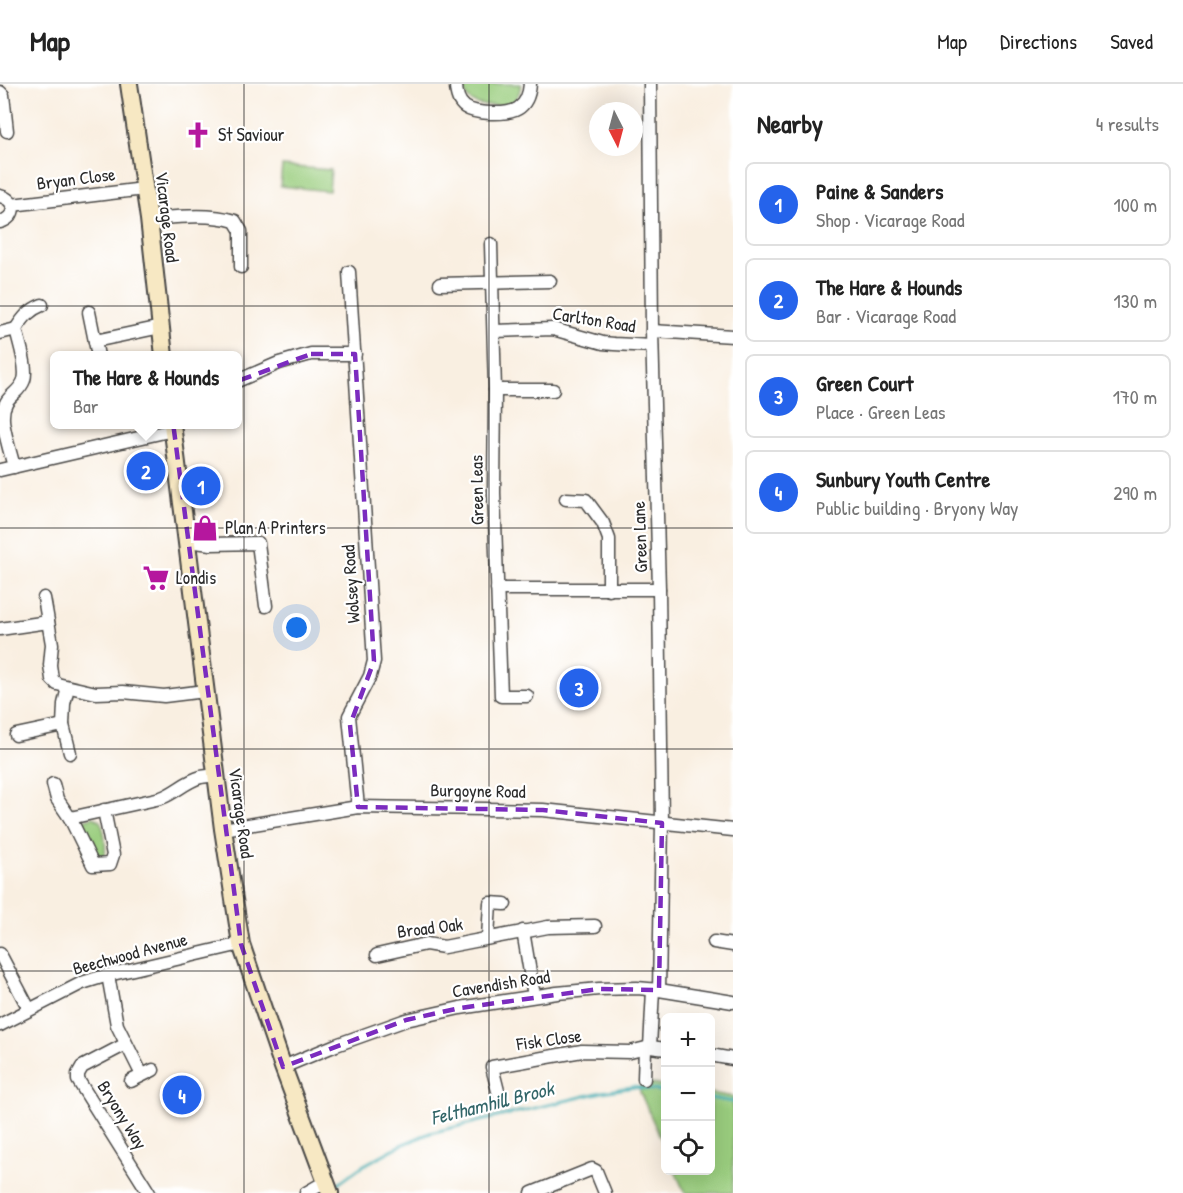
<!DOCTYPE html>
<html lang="en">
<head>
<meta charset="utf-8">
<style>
	:root { --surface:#fff; --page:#f6f6f6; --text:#222; --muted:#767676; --line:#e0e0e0; --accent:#2563eb }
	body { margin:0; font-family:"Patrick Hand",sans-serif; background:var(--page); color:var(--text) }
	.controls { position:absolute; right:18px; bottom:18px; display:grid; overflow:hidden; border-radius:9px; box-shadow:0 6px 24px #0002 }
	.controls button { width:54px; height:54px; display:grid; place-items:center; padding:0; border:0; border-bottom:2px solid var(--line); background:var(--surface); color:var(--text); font:30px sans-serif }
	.compass { position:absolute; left:589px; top:18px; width:54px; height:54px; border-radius:50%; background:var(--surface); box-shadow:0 6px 24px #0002; rotate:174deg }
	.you { position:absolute; left:297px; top:544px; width:21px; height:21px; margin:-15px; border:4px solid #fff; border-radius:50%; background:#1a73e8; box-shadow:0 0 0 9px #1a73e833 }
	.badge { display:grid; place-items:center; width:39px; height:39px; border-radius:50%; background:var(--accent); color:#fff; font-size:20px; font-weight:700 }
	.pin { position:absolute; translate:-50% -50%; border:3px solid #fff; box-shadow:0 2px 6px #0006 }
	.popup { position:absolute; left:50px; top:267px; width:192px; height:78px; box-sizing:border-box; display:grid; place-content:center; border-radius:9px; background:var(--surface); filter:drop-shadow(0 2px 4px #0005); font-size:20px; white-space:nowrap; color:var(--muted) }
	.popup b { font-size:22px; color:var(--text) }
	.popup::after { content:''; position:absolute; left:50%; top:100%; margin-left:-12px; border:12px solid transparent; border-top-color:var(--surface) }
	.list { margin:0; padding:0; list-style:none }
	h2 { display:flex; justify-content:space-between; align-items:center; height:78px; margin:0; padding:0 24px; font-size:26px }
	h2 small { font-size:20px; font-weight:400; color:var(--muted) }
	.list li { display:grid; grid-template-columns:39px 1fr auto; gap:18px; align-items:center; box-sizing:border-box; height:84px; margin:0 12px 12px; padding:0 12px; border:2px solid var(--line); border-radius:9px }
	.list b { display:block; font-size:22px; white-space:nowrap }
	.list p { margin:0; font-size:20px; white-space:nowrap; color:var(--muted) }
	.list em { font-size:20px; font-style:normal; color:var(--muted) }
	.icon { flex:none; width:33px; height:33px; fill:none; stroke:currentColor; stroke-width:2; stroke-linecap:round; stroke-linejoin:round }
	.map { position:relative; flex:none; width:733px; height:1109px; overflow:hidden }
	header { display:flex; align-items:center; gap:36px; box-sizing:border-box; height:84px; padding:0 30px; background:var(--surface); border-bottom:2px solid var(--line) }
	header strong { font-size:28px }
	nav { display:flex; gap:33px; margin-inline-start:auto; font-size:21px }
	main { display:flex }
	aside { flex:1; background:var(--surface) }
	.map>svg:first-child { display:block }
	.green { fill:#9acd7e; stroke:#627c54; stroke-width:1.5 }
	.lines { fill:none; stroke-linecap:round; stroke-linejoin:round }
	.stream { stroke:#39acb2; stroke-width:3 }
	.street-casing { stroke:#4a4846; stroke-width:15 }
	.secondary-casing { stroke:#4a4846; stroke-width:20 }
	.street { stroke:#fff; stroke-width:12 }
	.secondary { stroke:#f7e8c3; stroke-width:16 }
	.marked { fill:none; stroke:#7b2cbf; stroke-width:4.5; stroke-dasharray:12 8; stroke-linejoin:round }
	.grid { fill:none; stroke:#2b2b2b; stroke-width:1.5; stroke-opacity:0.55 }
	.labels { text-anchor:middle; stroke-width:4.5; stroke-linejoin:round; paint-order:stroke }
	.poi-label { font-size:18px; fill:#2b2b2b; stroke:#fff; text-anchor:start }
	.street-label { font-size:18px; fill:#2b2b2b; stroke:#fff }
	.water-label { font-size:20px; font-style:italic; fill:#316568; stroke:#fff }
</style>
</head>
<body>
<header>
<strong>Map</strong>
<nav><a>Map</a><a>Directions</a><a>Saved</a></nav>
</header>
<main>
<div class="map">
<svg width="733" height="1109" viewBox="0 0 733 1109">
	<rect width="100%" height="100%" fill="#fff"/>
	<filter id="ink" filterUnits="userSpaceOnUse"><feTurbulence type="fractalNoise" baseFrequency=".0167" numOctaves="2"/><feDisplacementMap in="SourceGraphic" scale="12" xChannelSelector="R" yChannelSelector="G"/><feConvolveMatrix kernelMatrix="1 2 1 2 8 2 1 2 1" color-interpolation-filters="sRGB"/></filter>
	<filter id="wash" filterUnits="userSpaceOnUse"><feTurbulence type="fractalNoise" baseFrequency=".008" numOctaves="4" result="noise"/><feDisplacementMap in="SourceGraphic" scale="24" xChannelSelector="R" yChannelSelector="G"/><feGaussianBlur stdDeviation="1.35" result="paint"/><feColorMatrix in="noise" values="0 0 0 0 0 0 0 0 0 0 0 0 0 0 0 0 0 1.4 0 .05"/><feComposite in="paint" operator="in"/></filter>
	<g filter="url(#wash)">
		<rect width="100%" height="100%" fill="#f9efe1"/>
		<g class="green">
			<path d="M463 0H521C520 9 517 18 507 21 488 21 465 26 463 0Z"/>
			<path d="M282 82 331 86 329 107 280 102Z"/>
			<path d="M93 733C97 735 99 734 101 739 105 747 107 768 104 775L97 776 79 744 82 736Z"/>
			<path d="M641 998 665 1002V1064L640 1008Z"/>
			<path d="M711 1009 733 1013V1109H685L675 1087 710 1086Z"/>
		</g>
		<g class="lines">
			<g class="stream">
				<path d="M710 1014 733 1018"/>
				<path d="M336 1101 364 1081 399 1062 430 1049 602 1008 633 1003 666 1008"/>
			</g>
		</g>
	</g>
	<g filter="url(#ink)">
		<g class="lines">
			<g class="street-casing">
				<g id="street">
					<path d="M456 0C456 24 469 28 490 29 513 30 528 26 530 0"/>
					<path d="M650 0 652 247 659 505 662 739 659 906"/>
					<path d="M0 8 3 11 7 47"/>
					<path d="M0 112C17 116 17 133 0 138"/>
					<path d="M12 121 144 105"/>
					<path d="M149 135C175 133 210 129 235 137L241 147V183"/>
					<path d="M491 160 495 306 494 409 501 612H527"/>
					<path d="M349 188 374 577 370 592 349 632 358 723"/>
					<path d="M440 200 550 197"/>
					<path d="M89 228 98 272"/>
					<path d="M16 245C23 234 29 226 42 221"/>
					<path d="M494 247 553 245 603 259 614 260 652 262"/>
					<path d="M652 247 733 252"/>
					<path d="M0 249 16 245C19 259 28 283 24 296 19 311 3 311 3 332 2 343 11 370 14 383"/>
					<path d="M95 257 161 243"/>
					<path d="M237 297 279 279 311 270H355"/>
					<path d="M495 306H553"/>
					<path d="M0 386 173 346"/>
					<path d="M566 415 586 416 603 439 609 455V506"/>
					<path d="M187 457 211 460 258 459 266 522"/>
					<path d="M497 505H659"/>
					<path d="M44 514 52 560 50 581 52 595 57 600 96 609 123 608 164 612 205 607"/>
					<path d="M0 545 48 538"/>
					<path d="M68 603 64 620 63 641 70 669"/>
					<path d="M16 651 63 641"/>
					<path d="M53 700 57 715 70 734 93 781 110 780 113 771 104 726"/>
					<path d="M70 734 161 714C175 709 186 697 201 693 206 692 211 692 216 691"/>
					<path d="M223 745 358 723 543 726 733 746"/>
					<path d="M523 847 534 912"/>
					<path d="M488 854 490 819 505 820"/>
					<path d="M714 858 733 861"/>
					<path d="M0 870 29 925"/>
					<path d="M377 871 426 860 444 863 548 843 595 842"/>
					<path d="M108 891 117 941 142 991"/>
					<path d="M0 941 82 899 108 891 241 860"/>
					<path d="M126 960 82 983 78 990V996L149 1109"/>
					<path d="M650 963 653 906"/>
					<path d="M710 971 733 975"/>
					<path d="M283 983 336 961 406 936 460 924 557 909 599 905 637 904 659 906 733 918"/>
					<path d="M644 995 645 965"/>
					<path d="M131 997 153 986"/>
					<path d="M500 1015 492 983 582 967 630 968 650 963 666 965"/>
					<path d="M306 1109 325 1098"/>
					<path d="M532 1109 592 1085 596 1087 605 1109"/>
				</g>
			</g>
			<g class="secondary-casing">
				<g id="secondary">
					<path d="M129 0 149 135 164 272"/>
					<path d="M172 340 223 745 241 860 283 983 330 1109"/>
				</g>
			</g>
			<use href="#street" class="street"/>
			<use href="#secondary" class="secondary"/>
		</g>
	</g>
	<path class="marked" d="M311 270H355L374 577 350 641 358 723 543 726 662 739 659 906 599 905 460 924 406 936 283 983 241 860 169 308 235 298Z"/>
	<path class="grid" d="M244 0V1109M489 0V1109M0 222H733M0 444H733M0 665H733M0 887H733"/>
	<defs>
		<g id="church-bare" transform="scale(2.07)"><path d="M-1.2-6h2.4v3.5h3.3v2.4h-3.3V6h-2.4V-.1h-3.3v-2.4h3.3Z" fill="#b5179e" stroke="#fff" stroke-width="2.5" paint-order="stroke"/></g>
		<g id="shop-bare" transform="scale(2.07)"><path d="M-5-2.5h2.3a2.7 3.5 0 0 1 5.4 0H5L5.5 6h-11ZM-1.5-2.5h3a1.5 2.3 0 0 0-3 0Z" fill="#b5179e" stroke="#fff" stroke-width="2.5" paint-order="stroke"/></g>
		<g id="supermarket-bare" transform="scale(2.07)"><path d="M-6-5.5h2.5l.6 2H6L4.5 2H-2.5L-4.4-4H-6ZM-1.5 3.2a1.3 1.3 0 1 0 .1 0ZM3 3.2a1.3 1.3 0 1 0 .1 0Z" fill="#b5179e" stroke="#fff" stroke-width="2.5" paint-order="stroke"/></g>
	</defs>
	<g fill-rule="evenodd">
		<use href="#church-bare" x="198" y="51"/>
		<use href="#shop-bare" x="205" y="444"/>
		<use href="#supermarket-bare" x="156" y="494"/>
	</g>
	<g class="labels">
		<g class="poi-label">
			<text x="218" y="57">St Saviour</text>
			<text x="225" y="450">Plan A Printers</text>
			<text x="176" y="500">Londis</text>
		</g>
		<g class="street-label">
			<text transform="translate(76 95) rotate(-7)" y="6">Bryan Close</text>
			<text transform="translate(167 133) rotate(83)" y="6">Vicarage Road</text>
			<text transform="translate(594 236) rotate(9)" y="6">Carlton Road</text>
			<text transform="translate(477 406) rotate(-91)" y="6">Green Leas</text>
			<text transform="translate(640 453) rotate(-92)" y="6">Green Lane</text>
			<text transform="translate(351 500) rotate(-94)" y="6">Wolsey Road</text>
			<text transform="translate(478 707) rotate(1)" y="6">Burgoyne Road</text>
			<text transform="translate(241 729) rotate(82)" y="6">Vicarage Road</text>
			<text transform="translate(430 844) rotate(-7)" y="6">Broad Oak</text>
			<text transform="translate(130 870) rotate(-15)" y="6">Beechwood Avenue</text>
			<text transform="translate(501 900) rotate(-9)" y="6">Cavendish Road</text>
			<text transform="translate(549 956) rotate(-8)" y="6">Fisk Close</text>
			<text transform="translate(122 1031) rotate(58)" y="6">Bryony Way</text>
		</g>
		<g class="water-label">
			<text transform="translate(492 1019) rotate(-14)" y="7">Felthamhill Brook</text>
		</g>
	</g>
</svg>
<div class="controls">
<button>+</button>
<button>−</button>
<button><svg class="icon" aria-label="locate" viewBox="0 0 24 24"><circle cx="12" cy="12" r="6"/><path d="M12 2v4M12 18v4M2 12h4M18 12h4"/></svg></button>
</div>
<svg class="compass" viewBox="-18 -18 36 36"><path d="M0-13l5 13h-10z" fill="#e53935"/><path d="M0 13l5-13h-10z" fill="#767676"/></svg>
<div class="you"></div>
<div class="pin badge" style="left:201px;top:402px">1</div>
<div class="pin badge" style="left:146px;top:387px">2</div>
<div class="popup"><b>The Hare &amp; Hounds</b>Bar</div>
<div class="pin badge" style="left:579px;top:604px">3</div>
<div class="pin badge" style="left:182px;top:1011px">4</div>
</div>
<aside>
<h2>Nearby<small>4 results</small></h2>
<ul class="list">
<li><span class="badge">1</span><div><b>Paine &amp; Sanders</b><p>Shop · Vicarage Road</p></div><em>100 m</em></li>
<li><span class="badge">2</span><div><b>The Hare &amp; Hounds</b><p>Bar · Vicarage Road</p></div><em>130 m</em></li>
<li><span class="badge">3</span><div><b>Green Court</b><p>Place · Green Leas</p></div><em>170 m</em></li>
<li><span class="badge">4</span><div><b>Sunbury Youth Centre</b><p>Public building · Bryony Way</p></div><em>290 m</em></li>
</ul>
</aside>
</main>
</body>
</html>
